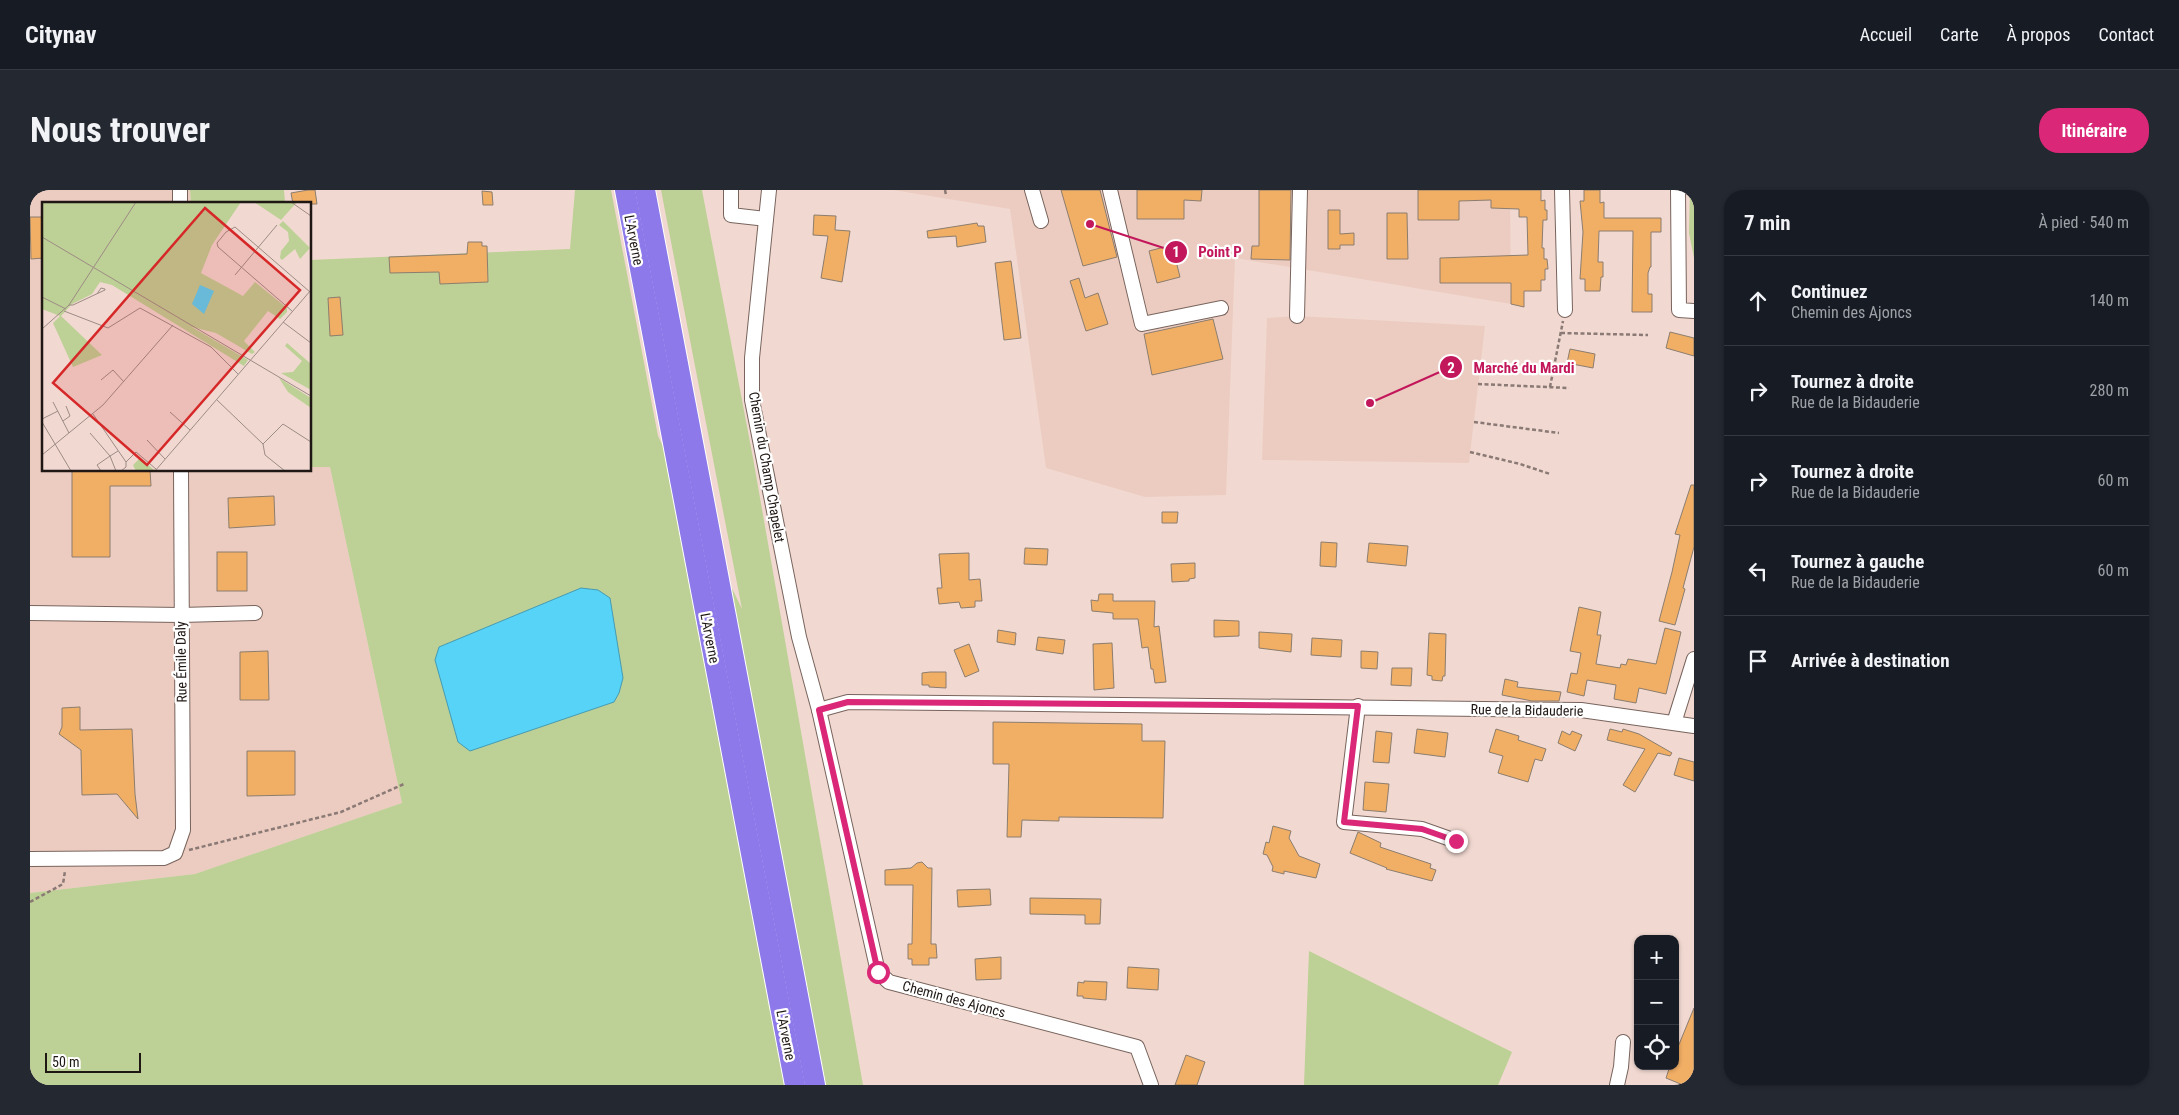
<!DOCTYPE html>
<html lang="fr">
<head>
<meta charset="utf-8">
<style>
	:root { --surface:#171b24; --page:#242831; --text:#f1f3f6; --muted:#9ea1a6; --line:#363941; --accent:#db2777 }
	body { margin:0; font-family:"Roboto Condensed",sans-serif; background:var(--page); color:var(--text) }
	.controls { position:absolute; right:15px; bottom:15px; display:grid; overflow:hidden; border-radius:10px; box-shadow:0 1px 4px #0004 }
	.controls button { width:45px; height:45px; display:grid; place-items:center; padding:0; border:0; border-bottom:1px solid var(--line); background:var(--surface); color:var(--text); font:25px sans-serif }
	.scale { position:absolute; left:15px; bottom:12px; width:96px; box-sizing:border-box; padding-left:5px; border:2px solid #1f1714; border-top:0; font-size:14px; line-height:18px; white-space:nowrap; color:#1f1714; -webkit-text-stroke:4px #fff; paint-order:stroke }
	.stop { position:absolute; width:15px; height:15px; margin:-11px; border:4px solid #db2777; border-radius:50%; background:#fff }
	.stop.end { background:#db2777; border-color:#fff; box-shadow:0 1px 5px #0008 }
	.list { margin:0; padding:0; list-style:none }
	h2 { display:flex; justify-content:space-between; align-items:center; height:65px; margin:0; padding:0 20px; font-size:21px }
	h2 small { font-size:16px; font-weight:400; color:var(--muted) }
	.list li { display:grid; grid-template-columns:32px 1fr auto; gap:15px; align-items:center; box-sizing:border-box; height:90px; padding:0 20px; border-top:1px solid var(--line) }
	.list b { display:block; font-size:19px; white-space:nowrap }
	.list p { margin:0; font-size:16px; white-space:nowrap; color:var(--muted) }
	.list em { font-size:16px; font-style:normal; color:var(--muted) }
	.icon { flex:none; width:28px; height:28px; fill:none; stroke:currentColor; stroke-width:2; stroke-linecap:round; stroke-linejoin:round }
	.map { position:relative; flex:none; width:1664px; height:895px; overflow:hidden; border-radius:20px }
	header { display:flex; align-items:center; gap:30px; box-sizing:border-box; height:70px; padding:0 25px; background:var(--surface); border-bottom:1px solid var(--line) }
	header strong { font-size:24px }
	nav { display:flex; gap:28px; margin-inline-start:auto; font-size:18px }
	.intro { display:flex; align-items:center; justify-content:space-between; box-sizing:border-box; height:120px; padding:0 30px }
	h1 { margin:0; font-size:35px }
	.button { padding:12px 22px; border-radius:20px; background:var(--accent); color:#fff; font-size:18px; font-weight:700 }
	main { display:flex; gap:30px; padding:0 30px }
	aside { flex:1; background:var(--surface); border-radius:20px; box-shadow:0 1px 4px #0004 }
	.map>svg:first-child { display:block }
	.built { fill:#ecccc1 }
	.green { fill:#bdd095 }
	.water { fill:#56d3f7; stroke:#469bb3 }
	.building { fill:#f1ae65; stroke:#8c7d6e }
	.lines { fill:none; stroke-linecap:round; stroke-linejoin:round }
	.minor-casing { stroke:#78645d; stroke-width:16 }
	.highway-casing { stroke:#fff; stroke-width:22 }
	.path { stroke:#8a7974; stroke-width:2.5; stroke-dasharray:4 2.5; stroke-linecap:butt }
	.minor { stroke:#fff; stroke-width:14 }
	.highway { stroke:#8d79ea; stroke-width:20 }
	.route { stroke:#db2777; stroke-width:6 }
	.labels { text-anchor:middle; stroke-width:4.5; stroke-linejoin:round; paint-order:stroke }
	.street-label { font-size:14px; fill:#1f1714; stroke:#fff }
	.inset-road { fill:none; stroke:#9d8b85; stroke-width:1 }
	.view { fill:#d62828; fill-opacity:0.15; stroke:#d62828; stroke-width:2.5 }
	.inset-edge { fill:none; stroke:#1f1714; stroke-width:2.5 }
	.leader { fill:none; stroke:#c2185b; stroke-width:2 }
	.callout-dot { fill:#c2185b; stroke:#fff; stroke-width:2 }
	.mark-label { font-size:15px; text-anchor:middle; font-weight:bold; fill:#fff }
	.callout-label { font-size:15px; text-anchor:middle; font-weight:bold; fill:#c2185b; stroke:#fff; stroke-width:4.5; stroke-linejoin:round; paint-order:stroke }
</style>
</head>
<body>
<header>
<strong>Citynav</strong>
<nav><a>Accueil</a><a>Carte</a><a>À propos</a><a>Contact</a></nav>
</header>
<div class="intro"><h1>Nous trouver</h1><a class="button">Itinéraire</a></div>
<main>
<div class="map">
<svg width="1664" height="895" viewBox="0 0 1664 895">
	<rect width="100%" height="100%" fill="#f1d9d1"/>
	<g class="built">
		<path d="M0 0H160L161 14H14V280H280V277H300L372 613 165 684 0 703Z"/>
		<path d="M863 0H1480L1481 114 1205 68 1196 305 1115 307 1016 278 980 19Z"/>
		<path d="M1267 126 1455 136 1439 273 1232 270 1237 128Z"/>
	</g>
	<g class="green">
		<path d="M160 0H254L255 14H161Z"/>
		<path d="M545 0H581L628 246 712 419 631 0H672L723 268 833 895H0V703L165 684 372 613 300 277H280V70L540 59Z"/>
		<path d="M1660 0H1664V68L1659 43Z"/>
		<path d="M1279 761 1482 862 1468 895H1274Z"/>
	</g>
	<path class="water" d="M551 398 568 400 580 408 593 488 589 503 584 512 440 561 428 552 405 470 409 457Z"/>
	<g class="building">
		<path d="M278 0H285L287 14H263L261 3Z"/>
		<path d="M1031 0H1070L1087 67 1053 76Z"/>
		<path d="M1107 0H1172L1171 11 1154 10V29H1107Z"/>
		<path d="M1229 0H1261L1260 70 1221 69 1222 56H1229Z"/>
		<path d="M1388 0H1511V11L1515 10V20H1517V30H1513L1512 58H1514V69H1517L1518 79H1515V90H1511V101H1494V117L1481 114V93H1410V68L1498 65 1497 27H1489V19L1461 18V10L1429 11V30H1388Z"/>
		<path d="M1554 0H1570V13L1574 12V28H1631V42H1621V77H1620L1618 83V104H1622V122H1602L1603 41H1569L1568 72H1573V87H1571L1570 101H1555V89H1550L1553 42 1550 11H1554Z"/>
		<path d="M452 1 462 2 463 15H453Z"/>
		<path d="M1298 20H1310V44L1324 43V55H1310V59H1298Z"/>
		<path d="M1357 23H1377L1378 69H1357Z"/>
		<path d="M784 25 806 26 805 40 820 41 812 92 791 88 798 46 783 45Z"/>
		<path d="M0 27H14V68L1 69Z"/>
		<path d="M947 33 948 36H954L956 52 927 57 926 46 898 48 897 41Z"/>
		<path d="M438 52H452V56H457L458 92 410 94 409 82 360 83 359 67 437 64Z"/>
		<path d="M1142 55 1150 87 1127 93 1119 61Z"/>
		<path d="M981 71 991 148 974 150 965 73Z"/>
		<path d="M1049 88 1055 108 1068 103 1078 134 1056 141 1040 91Z"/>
		<path d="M310 107 313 145 300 146 298 108Z"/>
		<path d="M1183 129 1193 169 1122 185 1114 144Z"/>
		<path d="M1640 142 1664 148V166L1636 158Z"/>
		<path d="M1540 159 1565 164 1563 178 1537 173Z"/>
		<path d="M42 280H120L121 296H80V367H42Z"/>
		<path d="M1661 295H1664V357L1653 398 1655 399 1645 435 1629 431 1642 382 1650 345 1645 344Z"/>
		<path d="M244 306 245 335 199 338 198 308Z"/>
		<path d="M1132 322H1148L1147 333H1132Z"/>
		<path d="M1291 352 1307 353 1306 377 1290 376Z"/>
		<path d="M1339 353 1378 356 1376 376 1337 372Z"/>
		<path d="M995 358 1018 359 1017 375 994 374Z"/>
		<rect x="187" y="362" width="30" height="39"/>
		<path d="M939 363V390L950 389 952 411H945V417L931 418 929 412 909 414 907 398H912L909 364Z"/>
		<path d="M1165 373V388L1159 389V391L1142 392 1141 374Z"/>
		<path d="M1069 404H1083V411H1125L1124 437 1129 436 1136 492 1125 493 1123 479H1121L1118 457 1112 458 1108 429H1083V423L1062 421 1061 410 1068 411Z"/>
		<path d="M1549 417 1571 422 1567 445H1571L1566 474 1590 478 1591 474 1596 475 1598 469 1626 474 1635 438 1651 442 1636 504 1609 498 1606 513 1584 509 1586 495 1557 490 1554 506 1537 502 1541 483 1547 484 1551 463 1540 461Z"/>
		<path d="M1184 430 1209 431V446L1184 447Z"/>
		<path d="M968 440 986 443 985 455 967 452Z"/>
		<path d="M1229 442 1262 444 1261 462 1229 458Z"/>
		<path d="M1399 443 1416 444 1415 486H1413L1412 491 1402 490V486L1397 485Z"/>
		<path d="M1008 447 1035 450 1033 464 1006 460Z"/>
		<path d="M1282 448 1312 450 1311 467 1281 465Z"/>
		<path d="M1082 453 1084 498 1064 500 1063 454Z"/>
		<path d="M939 454 949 481 935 487 924 460Z"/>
		<path d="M238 461 239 510H210V462Z"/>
		<path d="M1331 461 1348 462 1347 479 1331 478Z"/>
		<path d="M1362 478H1382L1381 496 1361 495Z"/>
		<path d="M900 482H916V498L899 497V495H892V483Z"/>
		<path d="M1475 489 1488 492 1487 497 1531 502 1529 511H1502L1472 505Z"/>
		<path d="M50 517V540L102 539 105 604 108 629 87 604 52 605 51 560 29 544 32 537V518Z"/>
		<path d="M963 532 1112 534V551H1135L1133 628 1029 627V631L992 630 991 647H977L979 574H963Z"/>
		<path d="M1387 539 1418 543 1415 567 1384 563Z"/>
		<path d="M1466 539 1489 546 1488 550 1516 559 1512 571 1505 569 1498 592 1468 583 1473 566 1459 562Z"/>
		<path d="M1580 539 1592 542 1593 539 1609 544 1642 563 1640 566 1628 563 1605 602 1593 595 1615 559 1577 550Z"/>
		<path d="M1346 541 1362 543 1359 573 1343 572Z"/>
		<path d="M1532 541 1540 545 1542 541 1552 545 1545 561 1528 553Z"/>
		<path d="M217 561H265V605L217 606Z"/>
		<path d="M1649 568 1664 572V591L1644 585Z"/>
		<path d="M1335 592 1359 594 1356 622 1333 620Z"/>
		<path d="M1243 636 1261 641 1259 648 1269 666 1290 674 1286 688 1254 681V684L1242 681 1243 677 1237 665 1233 664 1236 652 1239 653Z"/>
		<path d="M1328 642 1351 653 1350 657 1401 674 1400 678 1406 680 1402 691 1356 679 1357 678 1320 663Z"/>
		<path d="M892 672 898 678H902L901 754H906L907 768H899V775H882V769H878V754H882L883 695H855V680L881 678 887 673Z"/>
		<path d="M960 699 961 715 928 717 927 700Z"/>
		<path d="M1000 708 1071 709 1070 734H1055V725L1000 724Z"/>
		<path d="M971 767V789L946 790 945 769Z"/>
		<path d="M1098 777 1129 779 1128 800 1097 798Z"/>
		<path d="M1054 791 1077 792 1076 810 1053 808V806H1047L1048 792 1054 793Z"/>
		<path d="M1664 818V895H1653L1636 888 1640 876H1645V864Z"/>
		<path d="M1156 865 1175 872 1167 895H1145Z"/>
	</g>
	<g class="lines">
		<g class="minor-casing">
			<g id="minor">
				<path d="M150 0V14"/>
				<path d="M701 0V25L736 29"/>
				<path d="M739 0 722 168V210L769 447 789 520 848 782 859 792 1107 857 1121 895"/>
				<path d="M1002 0 1011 31"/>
				<path d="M1080 0 1112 134 1191 118"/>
				<path d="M1532 0 1535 120"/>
				<path d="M1648 0 1649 120 1664 121"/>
				<path d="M1267 126 1270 0"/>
				<path d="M0 423 151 425 225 423"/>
				<path d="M1328 516 1314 632 1392 639 1426 651"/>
				<path d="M789 520 818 512 1551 520 1664 536"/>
				<path d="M1644 533 1664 469"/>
				<path d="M0 669 134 668 145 663 153 640 151 280"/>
				<path d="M1587 895 1591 877 1593 852"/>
			</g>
		</g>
		<g class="highway-casing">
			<g id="highway">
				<path d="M595 0 765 895"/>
				<path d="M615 0 785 895"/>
			</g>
		</g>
		<g class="path">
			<path d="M915 0 916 5"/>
			<path d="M1531 143 1618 145"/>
			<path d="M1448 194 1539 198"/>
			<path d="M1520 197 1533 131"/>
			<path d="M1444 232 1529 243"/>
			<path d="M1440 262 1490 274 1520 284"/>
			<path d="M159 660 311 622 374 594"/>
			<path d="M0 712 33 694 35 681"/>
		</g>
		<use href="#minor" class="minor"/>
		<use href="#highway" class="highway"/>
	</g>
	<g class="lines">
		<path class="route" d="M848 782 789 520 818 512 1328 516 1314 632 1392 639 1426 651"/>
	</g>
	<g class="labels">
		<g class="street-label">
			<text transform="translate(604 50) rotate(79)" y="5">L'Arverne</text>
			<text transform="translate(737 277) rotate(80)" y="5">Chemin du Champ Chapelet</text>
			<text transform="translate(680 448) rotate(79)" y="5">L'Arverne</text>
			<text transform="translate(151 472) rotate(-91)" y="5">Rue Émile Daly</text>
			<text transform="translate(1497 520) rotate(1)" y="5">Rue de la Bidauderie</text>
			<text transform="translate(924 809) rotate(15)" y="5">Chemin des Ajoncs</text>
			<text transform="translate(756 845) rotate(79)" y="5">L'Arverne</text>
		</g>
	</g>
	<g transform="translate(12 12)">
		<rect width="269" height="269" fill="#f1d9d1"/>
		<path d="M0 0H199L170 43 159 71 201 94 213 80 245 106V110L238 117 226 109 202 139 213 150 210 152 174 131 150 125 206 158 202 164 70 83 58 80 50 92 30 102 19 114 60 153 31 165 11 121 18 114 0 107ZM212 0H255L239 18ZM241 19 268 46 258 57 253 47 240 58 238 56 239 49 247 39 246 30 237 23ZM245 141 269 162V188L239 171 251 170 260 159 243 144ZM237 176 269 196V206L246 190ZM98 256 111 267 112 268 94 269 91 263Z" fill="#bdd095"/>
		<path d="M158 83 172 89 162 112 150 102Z" fill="#56d3f7"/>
		<path class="inset-road" d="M249 0 269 14M0 35 269 194M193 73 235 23M0 95 24 107M27 103H31L63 88V87L59 86 55 92M22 109 66 126 98 106 169 145 196 172M250 109 176 45 175 41 184 30 193 25 268 90M241 120 269 141M0 127 27 103 94 0M59 178 71 168 82 180M175 198 221 242 223 253 243 269M11 200 27 231M128 210 148 228M51 212 84 260V265L79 269M0 217 16 209M21 219 28 214 24 204M0 220 29 269M48 231 68 254 76 249M105 238 123 257M221 242 241 222 269 240M0 253 61 203 131 123M84 260 94 250 114 267M59 269 55 263 68 254 74 269M113 269 269 88"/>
		<path class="view" d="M163 6 258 88 105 263 11 181Z"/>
		<rect width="269" height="269" class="inset-edge"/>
	</g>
	<path class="leader" d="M1060 34L1146 62M1340 213L1421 177"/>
	<g class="callout-dot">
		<circle cx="1060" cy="34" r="5"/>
		<circle cx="1340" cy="213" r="5"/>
		<circle cx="1146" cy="62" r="12"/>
		<circle cx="1421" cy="177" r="12"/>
	</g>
	<g class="mark-label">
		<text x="1146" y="67">1</text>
		<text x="1421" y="183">2</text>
	</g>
	<g class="callout-label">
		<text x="1190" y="67">Point P</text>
		<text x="1494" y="183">Marché du Mardi</text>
	</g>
</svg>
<div class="controls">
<button>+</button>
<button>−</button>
<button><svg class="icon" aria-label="locate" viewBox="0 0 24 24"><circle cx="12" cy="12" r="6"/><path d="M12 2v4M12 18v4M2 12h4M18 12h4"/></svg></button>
</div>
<div class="scale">50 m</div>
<div class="stop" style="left:848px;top:782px"></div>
<div class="stop end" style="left:1426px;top:651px"></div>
</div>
<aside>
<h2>7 min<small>À pied · 540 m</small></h2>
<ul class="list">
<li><svg class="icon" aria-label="ahead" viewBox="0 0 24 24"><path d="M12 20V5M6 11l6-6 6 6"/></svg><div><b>Continuez</b><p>Chemin des Ajoncs</p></div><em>140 m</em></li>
<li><svg class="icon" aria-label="right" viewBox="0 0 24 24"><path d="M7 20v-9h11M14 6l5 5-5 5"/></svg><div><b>Tournez à droite</b><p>Rue de la Bidauderie</p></div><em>280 m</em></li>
<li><svg class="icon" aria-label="right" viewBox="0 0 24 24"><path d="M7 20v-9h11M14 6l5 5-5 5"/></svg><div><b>Tournez à droite</b><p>Rue de la Bidauderie</p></div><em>60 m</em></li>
<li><svg class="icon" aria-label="left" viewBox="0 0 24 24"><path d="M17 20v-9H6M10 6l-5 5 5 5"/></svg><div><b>Tournez à gauche</b><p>Rue de la Bidauderie</p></div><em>60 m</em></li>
<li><svg class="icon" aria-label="arrive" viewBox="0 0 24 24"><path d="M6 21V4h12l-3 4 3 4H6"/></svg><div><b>Arrivée à destination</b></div></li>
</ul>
</aside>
</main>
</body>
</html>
